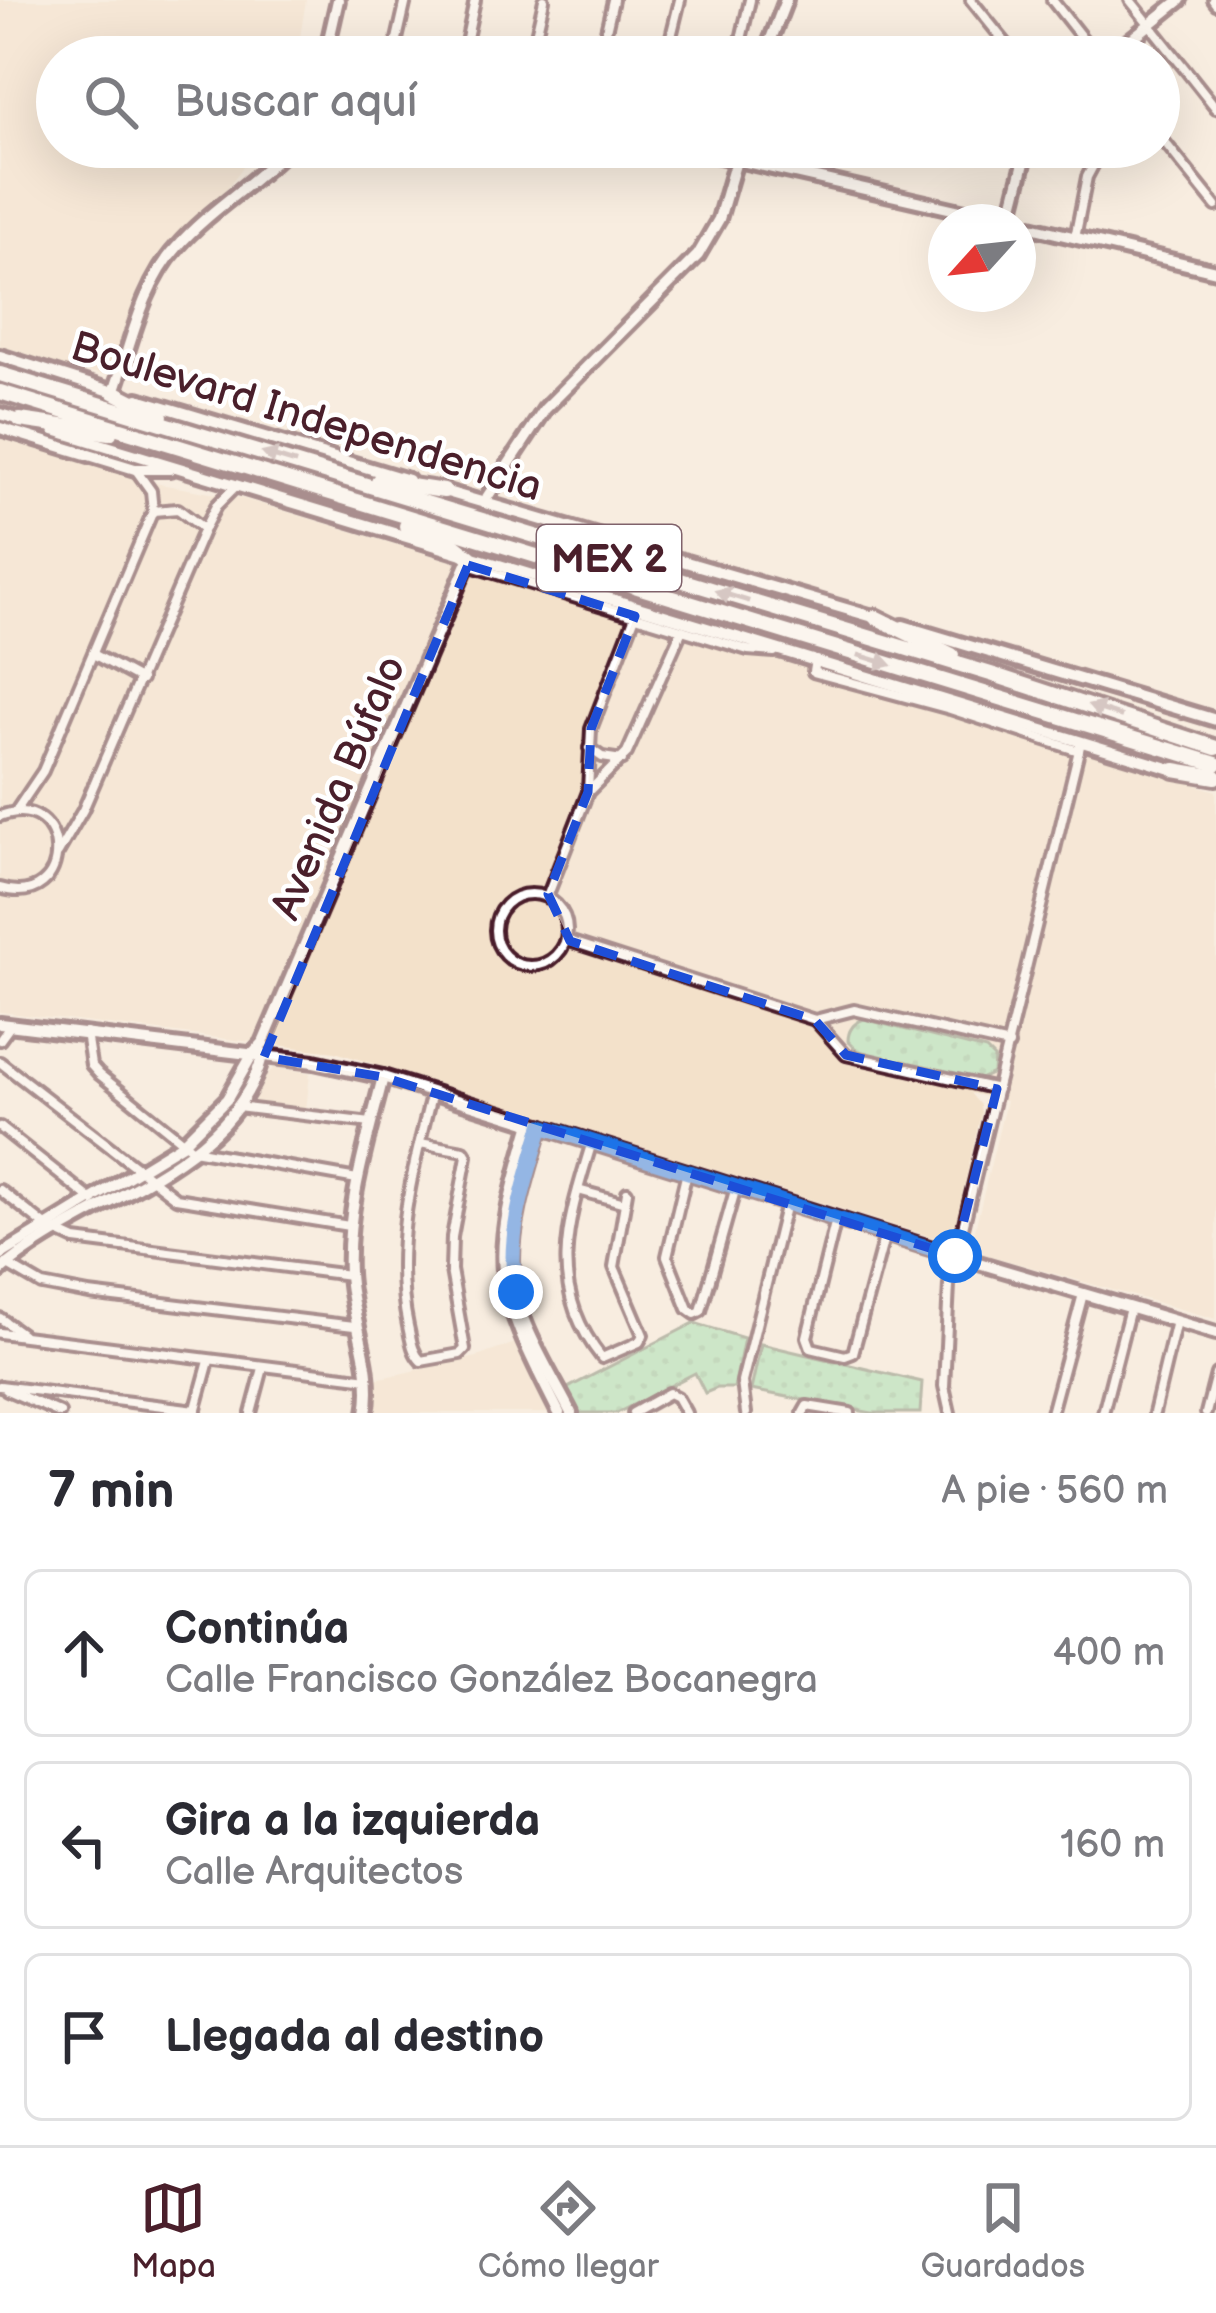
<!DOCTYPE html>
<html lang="es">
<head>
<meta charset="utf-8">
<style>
	:root { --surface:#fff; --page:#f7f7f7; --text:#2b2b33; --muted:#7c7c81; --line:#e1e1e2; --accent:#4a1f2b }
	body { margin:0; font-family:"Balsamiq Sans",sans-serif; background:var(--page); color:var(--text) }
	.compass { position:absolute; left:928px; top:204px; width:108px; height:108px; border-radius:50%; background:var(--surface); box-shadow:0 12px 48px #0002; rotate:243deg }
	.stop { position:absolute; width:36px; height:36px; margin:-27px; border:9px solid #1a73e8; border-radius:50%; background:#fff }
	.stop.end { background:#1a73e8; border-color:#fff; box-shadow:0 3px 12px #0008 }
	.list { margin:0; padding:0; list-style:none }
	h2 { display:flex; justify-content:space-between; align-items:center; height:156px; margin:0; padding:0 48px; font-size:51px }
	h2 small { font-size:39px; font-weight:400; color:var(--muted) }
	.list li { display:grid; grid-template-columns:78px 1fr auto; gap:36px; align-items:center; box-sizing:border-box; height:168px; margin:0 24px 24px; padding:0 24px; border:3px solid var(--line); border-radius:18px }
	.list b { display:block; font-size:45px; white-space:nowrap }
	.list p { margin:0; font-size:39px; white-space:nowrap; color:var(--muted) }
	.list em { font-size:39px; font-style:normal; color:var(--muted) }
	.icon { flex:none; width:66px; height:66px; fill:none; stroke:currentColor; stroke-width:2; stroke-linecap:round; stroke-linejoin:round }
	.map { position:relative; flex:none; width:1216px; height:1413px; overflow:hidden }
	.search { position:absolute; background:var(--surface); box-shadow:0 12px 48px #0002; left:36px; right:36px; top:36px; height:132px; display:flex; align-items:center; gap:30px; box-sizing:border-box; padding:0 42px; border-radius:66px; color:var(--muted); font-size:45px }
	.sheet { height:732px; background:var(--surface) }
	nav { display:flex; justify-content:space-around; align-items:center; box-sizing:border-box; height:168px; border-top:3px solid var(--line); background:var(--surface); font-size:33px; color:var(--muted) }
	nav a { display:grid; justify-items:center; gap:6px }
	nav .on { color:var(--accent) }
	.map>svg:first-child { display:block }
	.built { fill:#f3e1ca }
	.park { fill:url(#park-dots); stroke:#727e6a; stroke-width:3 }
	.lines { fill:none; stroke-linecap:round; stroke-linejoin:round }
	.street-casing { stroke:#4a1f2b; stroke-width:16 }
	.secondary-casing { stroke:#4a1f2b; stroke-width:20 }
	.highway-casing { stroke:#4a1f2b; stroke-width:22 }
	.street { stroke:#fff; stroke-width:8 }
	.secondary { stroke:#fff; stroke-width:10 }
	.highway { stroke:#fff; stroke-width:14 }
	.oneway { fill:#ae9aa0 }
	.route { stroke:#1a73e8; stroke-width:15 }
	.marked { fill:none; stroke:#1d4ed8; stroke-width:9; stroke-dasharray:24 15; stroke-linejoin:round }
	.labels { text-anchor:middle; stroke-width:9; stroke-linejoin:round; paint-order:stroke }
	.shield { fill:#fff; stroke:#80626b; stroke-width:3 }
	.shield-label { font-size:39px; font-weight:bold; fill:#4a1f2b }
	.street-label { font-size:42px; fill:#4a1f2b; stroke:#fff }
</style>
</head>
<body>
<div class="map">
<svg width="1216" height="1413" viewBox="0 0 1216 1413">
	<defs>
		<pattern id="park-dots" width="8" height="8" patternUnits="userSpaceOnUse" patternTransform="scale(3)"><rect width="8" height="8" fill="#9adeaa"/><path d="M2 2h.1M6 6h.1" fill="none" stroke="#86be92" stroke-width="1.8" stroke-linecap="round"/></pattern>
	</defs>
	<rect width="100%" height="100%" fill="#f8ede0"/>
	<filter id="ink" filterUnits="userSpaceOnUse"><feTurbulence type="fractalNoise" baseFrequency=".00833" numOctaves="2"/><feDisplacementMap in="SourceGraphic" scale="24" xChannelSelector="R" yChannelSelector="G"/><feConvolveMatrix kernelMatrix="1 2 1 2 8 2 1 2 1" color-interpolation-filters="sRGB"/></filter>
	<g filter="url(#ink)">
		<g class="built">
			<path d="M0 0H306L297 57H57V147H258L224 192 166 244 140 285 115 363 102 374 54 366 0 350Z"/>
			<path d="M0 434 138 480 244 499 1216 791V1319L970 1250 1006 1101 970 1093 980 1105 981 1114 951 1243 335 1052 0 1012Z"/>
			<path d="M275 1067 310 1073 306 1111 250 1103 265 1076Z"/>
			<path d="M515 1343 550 1413H376V1379L477 1357Z"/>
		</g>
		<g class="park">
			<path d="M864 1019 986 1050 994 1058 993 1073 978 1080 860 1053 848 1041C848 1030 853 1023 864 1019Z"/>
			<path d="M694 1323 744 1338 734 1388H717L705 1393 695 1373 617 1413H579L566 1389Z"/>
			<path d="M761 1344 922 1382 920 1413H872L751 1390Z"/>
		</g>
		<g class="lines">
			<g class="street-casing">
				<g id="street">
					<path d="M971 0 1017 57"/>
					<path d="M1052 0 1097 57"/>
					<path d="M1130 0 1216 108"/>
					<path d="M1213 0 1216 4"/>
					<path d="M393 57 406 0"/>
					<path d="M463 57 475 0"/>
					<path d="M531 57 544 0"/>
					<path d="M600 57 613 0"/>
					<path d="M666 57 680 0"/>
					<path d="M737 57 750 0"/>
					<path d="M1159 135 1216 206"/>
					<path d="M1075 238 1087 177 1103 147"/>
					<path d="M153 511 178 509 204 529"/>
					<path d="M468 565 748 650 774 652"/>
					<path d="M95 655 141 680"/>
					<path d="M815 660 813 672 950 709 1079 751"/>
					<path d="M589 748 602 757 622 760"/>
					<path d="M588 791 591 729 635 616"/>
					<path d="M16 811 43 771 153 511 151 491 136 470"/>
					<path d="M0 816C73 789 77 911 0 888"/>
					<path d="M58 853 83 810 204 529 216 506 237 485"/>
					<circle cx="531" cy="930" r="36"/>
					<path d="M547 897 588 792 627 753 682 630"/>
					<path d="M566 940 815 1020 854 1010 1009 1045"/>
					<path d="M815 1020 846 1055 997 1089"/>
					<path d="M86 1033 91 1065 99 1074 193 1150 357 1179"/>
					<path d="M0 1040 11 1025"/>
					<path d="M0 1062 176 1198 349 1226"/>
					<path d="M237 1107 371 1123"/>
					<path d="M0 1127 93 1201"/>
					<path d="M592 1142C568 1221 545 1287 602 1358L639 1342 643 1335 614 1267 627 1192"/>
					<path d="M420 1143 464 1151 467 1156 452 1237 451 1270 465 1349 460 1354 421 1361C412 1352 411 1339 408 1326 391 1246 413 1170 432 1092"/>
					<path d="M687 1172 667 1256 688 1309 695 1314 701 1311 736 1187"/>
					<path d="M0 1190 47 1227 75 1240 349 1275"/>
					<path d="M578 1190 625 1203"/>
					<path d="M836 1219 807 1337 811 1348 845 1356 853 1353 885 1234"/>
					<path d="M6 1264 42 1285 89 1294 354 1326"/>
					<path d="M0 1318 22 1334"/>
					<path d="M0 1333 368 1379"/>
					<path d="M0 1386 196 1410"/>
					<path d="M7 1390 60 1413"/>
					<path d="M195 1412 209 1361"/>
					<path d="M251 1413 263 1368"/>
					<path d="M633 1413 669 1393 677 1397 686 1413"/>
					<path d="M746 1413 742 1382 786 1203"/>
					<path d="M803 1413 807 1406 850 1413"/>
					<path d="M950 1413 944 1386 949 1285 1081 742"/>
					<path d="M1051 1413 1083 1294"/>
					<path d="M1103 1413 1130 1308"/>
					<path d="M1154 1413 1176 1321"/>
					<path d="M1206 1413 1216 1374"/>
				</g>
			</g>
			<g class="secondary-casing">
				<g id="secondary">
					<path d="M325 57 338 0"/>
					<path d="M764 57 786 0"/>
					<path d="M1109 57 1180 0"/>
					<path d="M680 147 1009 222"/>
					<path d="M1009 222 1028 147"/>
					<path d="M1018 224 1216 271"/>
					<path d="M0 356 120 394"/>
					<path d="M114 392C131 344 142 285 177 247 210 209 255 184 289 147"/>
					<path d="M138 399 408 480"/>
					<path d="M0 414 24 421"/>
					<path d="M0 428 135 469H170"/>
					<path d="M54 430 1178 771"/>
					<path d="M437 489 880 619"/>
					<path d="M484 502 545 409 698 255 719 219 740 147"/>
					<path d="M903 626 1216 720"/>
					<path d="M0 1024 314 1062 383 1077 955 1256 1216 1333"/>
					<path d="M531 1123C489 1265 492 1282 559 1413"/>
					<path d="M541 1126C529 1170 511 1218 512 1265 513 1317 548 1368 571 1413"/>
					<path d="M0 1255 182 1144 227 1099 252 1055 263 1043 470 557"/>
					<path d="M0 1271C79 1201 236 1168 263 1053"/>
					<path d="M366 1413C375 1368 351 1319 349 1273 346 1206 367 1142 383 1077"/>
				</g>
			</g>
			<g class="highway-casing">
				<g id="highway">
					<path d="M0 374 994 675 1216 748"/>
					<path d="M0 392 1216 764"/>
					<path d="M114 392 161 416"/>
					<path d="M20 420 110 433"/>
					<path d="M378 481 444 491"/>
					<path d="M406 526 452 543 470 557"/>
					<path d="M875 617 952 655"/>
					<path d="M1175 770 1216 777"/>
				</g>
			</g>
			<use href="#street" class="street"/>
			<use href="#secondary" class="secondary"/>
			<use href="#highway" class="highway"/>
		</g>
		<defs><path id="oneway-solid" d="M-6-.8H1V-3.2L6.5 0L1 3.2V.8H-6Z" transform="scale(3)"/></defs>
		<g class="oneway">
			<use href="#oneway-solid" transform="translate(279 458) rotate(-163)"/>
			<use href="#oneway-solid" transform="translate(732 596) rotate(-163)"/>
			<use href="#oneway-solid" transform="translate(875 660) rotate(17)"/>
			<use href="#oneway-solid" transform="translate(1105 711) rotate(-162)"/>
		</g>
	</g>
	<g class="lines" filter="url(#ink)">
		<path class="route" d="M516 1292C505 1237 526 1179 542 1126L955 1256"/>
	</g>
	<path d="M0 0H1216V1413H0ZM468 565 635 616 591 729 588 792 548 894 570 941 815 1020 846 1055 997 1089 955 1256 383 1077 264 1057Z" fill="#f8ede0" fill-opacity=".55" fill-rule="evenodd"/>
	<path class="marked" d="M468 565 635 616 591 729 588 792 548 894 570 941 815 1020 846 1055 997 1089 955 1256 383 1077 264 1057Z"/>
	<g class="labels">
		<rect class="shield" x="537" y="525" width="144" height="66" rx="9"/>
		<g class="shield-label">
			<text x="609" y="572">MEX 2</text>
		</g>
		<g class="street-label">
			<text transform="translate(307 415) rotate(17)" y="15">Boulevard Independencia</text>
			<text transform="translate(337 787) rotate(-67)" y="15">Avenida Búfalo</text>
		</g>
	</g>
</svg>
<svg class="compass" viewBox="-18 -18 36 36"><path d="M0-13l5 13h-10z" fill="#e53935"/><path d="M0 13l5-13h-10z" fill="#7c7c81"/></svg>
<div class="stop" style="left:955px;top:1256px"></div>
<div class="stop end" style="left:516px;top:1292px"></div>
<div class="search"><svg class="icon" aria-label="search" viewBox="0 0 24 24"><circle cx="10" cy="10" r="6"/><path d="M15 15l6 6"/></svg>Buscar aquí</div>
</div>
<section class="sheet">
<h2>7 min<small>A pie · 560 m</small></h2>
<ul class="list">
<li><svg class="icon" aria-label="ahead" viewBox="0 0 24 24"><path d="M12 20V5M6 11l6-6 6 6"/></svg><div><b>Continúa</b><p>Calle Francisco González Bocanegra</p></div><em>400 m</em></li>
<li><svg class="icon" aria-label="left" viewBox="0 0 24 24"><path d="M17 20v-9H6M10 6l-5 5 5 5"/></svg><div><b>Gira a la izquierda</b><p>Calle Arquitectos</p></div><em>160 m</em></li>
<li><svg class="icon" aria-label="arrive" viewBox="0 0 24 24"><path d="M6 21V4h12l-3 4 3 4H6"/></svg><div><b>Llegada al destino</b></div></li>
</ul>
</section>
<nav>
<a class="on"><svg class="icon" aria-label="map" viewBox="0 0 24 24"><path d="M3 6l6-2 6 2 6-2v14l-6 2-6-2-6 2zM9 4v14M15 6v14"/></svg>Mapa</a>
<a><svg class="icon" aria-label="directions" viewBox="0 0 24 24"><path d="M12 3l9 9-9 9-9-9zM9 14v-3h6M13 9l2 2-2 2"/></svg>Cómo llegar</a>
<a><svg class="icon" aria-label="saved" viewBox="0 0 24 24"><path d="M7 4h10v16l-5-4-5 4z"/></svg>Guardados</a>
</nav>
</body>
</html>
